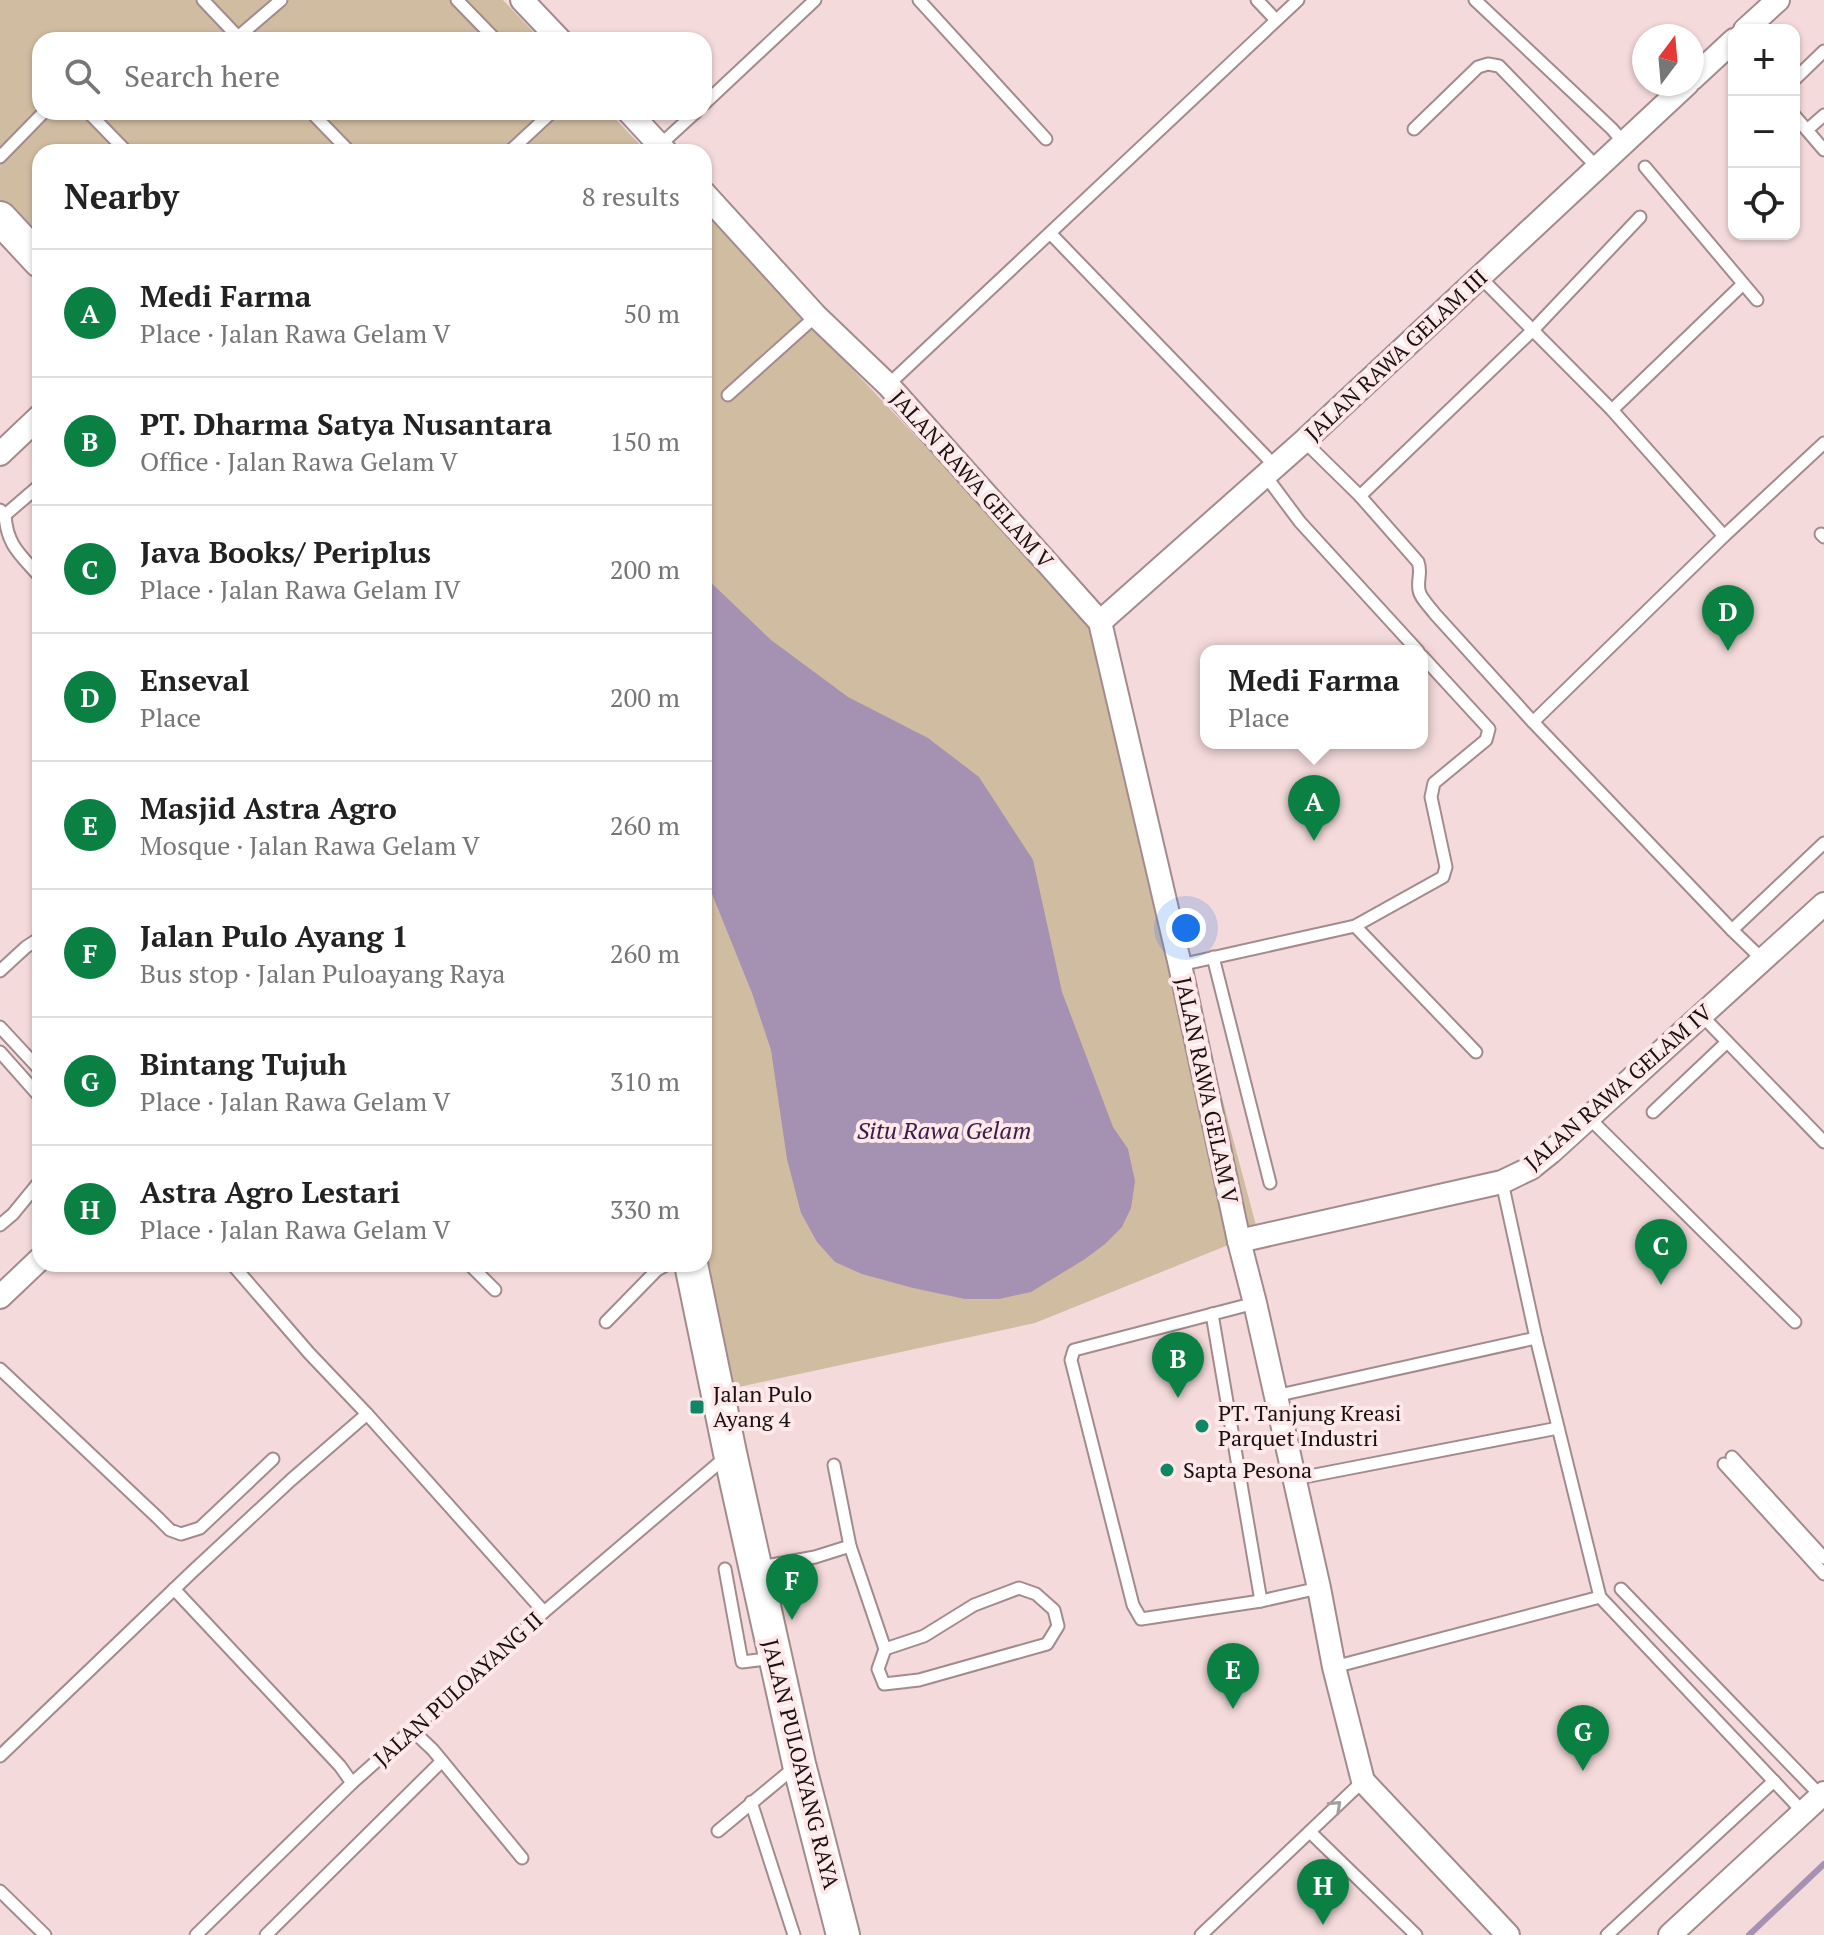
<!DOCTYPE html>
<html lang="en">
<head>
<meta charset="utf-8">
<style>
	:root { --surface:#fff; --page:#f2f2f2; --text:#222; --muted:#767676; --line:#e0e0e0; --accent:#0b8043 }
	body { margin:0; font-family:"PT Serif",serif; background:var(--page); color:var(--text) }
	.controls { position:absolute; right:24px; top:24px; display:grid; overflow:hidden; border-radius:16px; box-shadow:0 2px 6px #0004 }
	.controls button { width:72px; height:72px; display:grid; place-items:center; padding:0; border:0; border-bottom:2px solid var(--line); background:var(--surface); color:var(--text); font:40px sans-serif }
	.compass { position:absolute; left:1632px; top:24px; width:72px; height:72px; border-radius:50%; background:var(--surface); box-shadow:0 2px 6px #0004; rotate:16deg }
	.you { position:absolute; left:1186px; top:928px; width:28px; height:28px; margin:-20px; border:6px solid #fff; border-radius:50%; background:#1a73e8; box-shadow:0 0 0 12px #1a73e833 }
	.badge { display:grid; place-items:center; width:52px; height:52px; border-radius:50%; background:var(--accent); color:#fff; font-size:26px; font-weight:700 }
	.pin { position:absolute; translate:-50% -66px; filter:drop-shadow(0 2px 4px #0008) }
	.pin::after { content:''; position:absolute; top:42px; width:28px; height:24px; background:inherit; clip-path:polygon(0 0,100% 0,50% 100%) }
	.popup { position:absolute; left:1200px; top:645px; width:228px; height:104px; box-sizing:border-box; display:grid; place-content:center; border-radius:16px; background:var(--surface); filter:drop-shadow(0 2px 6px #0005); font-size:26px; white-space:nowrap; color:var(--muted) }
	.popup b { font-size:30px; color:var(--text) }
	.popup::after { content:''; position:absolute; left:50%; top:100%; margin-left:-16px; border:16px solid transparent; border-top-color:var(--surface) }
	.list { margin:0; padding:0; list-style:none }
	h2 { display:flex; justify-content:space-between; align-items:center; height:104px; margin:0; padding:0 32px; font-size:34px }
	h2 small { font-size:26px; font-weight:400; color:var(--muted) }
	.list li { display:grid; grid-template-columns:52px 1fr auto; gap:24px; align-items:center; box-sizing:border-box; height:128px; padding:0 32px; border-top:2px solid var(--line) }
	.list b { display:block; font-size:30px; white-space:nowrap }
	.list p { margin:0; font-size:26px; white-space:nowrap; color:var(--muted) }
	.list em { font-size:26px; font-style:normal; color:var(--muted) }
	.icon { flex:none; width:44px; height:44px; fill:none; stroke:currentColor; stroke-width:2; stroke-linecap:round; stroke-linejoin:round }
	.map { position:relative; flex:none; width:1824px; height:1935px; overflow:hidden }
	.search { position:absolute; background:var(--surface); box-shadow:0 2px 6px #0004; left:32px; top:32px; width:680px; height:88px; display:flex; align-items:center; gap:20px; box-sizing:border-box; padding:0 28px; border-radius:24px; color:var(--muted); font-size:30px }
	.panel { position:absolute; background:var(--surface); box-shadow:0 2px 6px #0004; left:32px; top:144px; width:680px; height:1128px; border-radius:24px }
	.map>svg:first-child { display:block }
	.green { fill:#d0bca1 }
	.water { fill:#a591b2 }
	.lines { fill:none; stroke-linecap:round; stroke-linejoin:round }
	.stream { stroke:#a591b2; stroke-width:6 }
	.lane-casing { stroke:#a38b8d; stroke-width:15 }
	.street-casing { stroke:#a38b8d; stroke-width:26 }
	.secondary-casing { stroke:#a38b8d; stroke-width:36 }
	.lane { stroke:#fff; stroke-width:11 }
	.street { stroke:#fff; stroke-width:22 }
	.secondary { stroke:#fff; stroke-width:32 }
	.oneway { stroke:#a39fa0 }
	.poi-dot { fill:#118666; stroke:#fee8ea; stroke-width:3 }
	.labels { text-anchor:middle; stroke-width:8; stroke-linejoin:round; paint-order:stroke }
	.street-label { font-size:22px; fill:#191011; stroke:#fee8ea }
	.poi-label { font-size:22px; fill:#191011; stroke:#fee8ea; text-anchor:start }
	.water-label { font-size:24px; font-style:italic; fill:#391c48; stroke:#fee8ea }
</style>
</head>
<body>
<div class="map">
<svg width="1824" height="1935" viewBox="0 0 1824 1935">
	<rect width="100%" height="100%" fill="#f4dadb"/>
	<g class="green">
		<path d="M0 0H503L541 40H40V112H609L647 152H40V242L0 200Z"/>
		<path d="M704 212 1097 628 1258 1233 1035 1323 720 1391 704 1264Z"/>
	</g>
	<path class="water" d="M704 576 771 640 848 697 928 738 979 777 1033 860 1062 992 1113 1127 1128 1149 1135 1181 1131 1208 1122 1227 1105 1244 1085 1259 1031 1292 999 1299H965L913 1288 862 1274 835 1262 817 1242 801 1213 787 1159 771 1050 752 993 704 874Z"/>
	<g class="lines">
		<path class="stream" d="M1749 1935 1824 1864"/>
		<g class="lane-casing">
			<g id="lane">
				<path d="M203 0 241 40"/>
				<path d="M457 0 496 40"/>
				<path d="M919 0 1046 139"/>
				<path d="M1257 0 1276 20"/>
				<path d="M1475 0 1612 129 1624 143"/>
				<path d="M238 37 281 0"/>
				<path d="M1794 80 1824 51"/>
				<path d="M704 104 815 0"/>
				<path d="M88 112 127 152"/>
				<path d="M311 112 350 152"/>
				<path d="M1794 115 1824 150"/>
				<path d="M1414 129 1478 67 1488 64 1499 66 1597 167"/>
				<path d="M1807 130 1824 115"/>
				<path d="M660 145 696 112"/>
				<path d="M509 152 552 112"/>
				<path d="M0 157 44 112"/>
				<path d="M1645 167 1757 300"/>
				<path d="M1051 234 1275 466"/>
				<path d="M1480 277 1612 410 1724 536"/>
				<path d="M888 385 1298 0"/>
				<path d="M728 395 816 316"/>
				<path d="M1612 410 1743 284"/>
				<path d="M1304 441 1360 496 1418 562C1422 572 1417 580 1419 590 1420 598 1430 607 1435 614L1533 722 1732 930 1762 959"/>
				<path d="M1265 475 1300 522 1418 651"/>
				<path d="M1360 496 1533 330 1640 217"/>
				<path d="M0 510 5 515C7 546 21 555 40 577"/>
				<path d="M5 515 40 485"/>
				<path d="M1821 534 1824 537"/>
				<path d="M1533 722 1724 536 1824 443"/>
				<path d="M1355 926 1476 1052"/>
				<path d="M1732 930 1824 843"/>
				<path d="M1213 957 1270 1183"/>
				<path d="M1180 965 1355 926 1443 877 1446 867 1431 797 1434 783 1486 740 1489 729 1422 656"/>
				<path d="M0 971 26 947 40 938"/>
				<path d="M1703 1013 1709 1023 1824 1142"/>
				<path d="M0 1027 40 1070"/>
				<path d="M0 1052 40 1097"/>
				<path d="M1653 1112 1727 1042"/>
				<path d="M1588 1117 1795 1322"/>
				<path d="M1502 1182 1536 1338 1600 1597 1803 1812"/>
				<path d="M0 1225 13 1214 40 1181"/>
				<path d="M232 1264 309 1353 367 1414"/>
				<path d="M469 1264 495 1290"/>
				<path d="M1255 1303 1074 1350 1071 1360 1133 1605 1141 1619 1261 1601 1319 1588"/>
				<path d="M1212 1314 1261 1601"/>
				<path d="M606 1322 657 1270 668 1264"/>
				<path d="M0 1369 158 1518 170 1530 181 1534 200 1528 273 1459"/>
				<path d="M1275 1396 1536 1338"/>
				<path d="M1732 1457 1824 1558"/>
				<path d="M1724 1464 1824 1574"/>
				<path d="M834 1465 850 1546"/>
				<path d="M1294 1479 1558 1428"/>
				<path d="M760 1567 815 1557 850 1546 885 1649 878 1669 884 1684 919 1680 1047 1644 1058 1626 1054 1610 1036 1594 1019 1588 974 1605 924 1636 885 1649"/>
				<path d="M725 1569 742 1662 775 1658"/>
				<path d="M174 1589 340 1766 352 1783"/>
				<path d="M1621 1589 1821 1796"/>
				<path d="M1334 1667 1600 1597"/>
				<path d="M412 1730 433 1750 522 1858"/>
				<path d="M0 1756 192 1572 291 1480 367 1414 544 1612"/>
				<path d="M751 1802 794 1935"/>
				<path d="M718 1831 795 1767"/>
				<path d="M1310 1832 1416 1935"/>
				<path d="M0 1891 45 1935"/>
				<path d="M196 1935 352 1783 544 1612 727 1456"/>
				<path d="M266 1935 442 1761"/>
				<path d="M1201 1935 1363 1781"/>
				<path d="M1607 1935 1774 1781"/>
			</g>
		</g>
		<g class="street-casing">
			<g id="street">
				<path d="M522 0 560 40"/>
				<path d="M1745 30 1778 0"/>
				<path d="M1692 79 1734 40"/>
				<path d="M629 112 666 152"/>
				<path d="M704 193 816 316 888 385 1100 622 1180 965 1239 1241 1255 1303 1319 1588 1334 1667 1363 1781 1508 1935"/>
				<path d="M0 454 40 416"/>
				<path d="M1100 622 1304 441 1687 84"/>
				<path d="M1239 1241 1502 1182 1531 1168 1551 1152 1824 904"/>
				<path d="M0 1297 40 1259"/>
				<path d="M1670 1935 1824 1793"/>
			</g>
		</g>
		<g class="secondary-casing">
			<g id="secondary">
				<path d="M0 218 40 261"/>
				<path d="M691 1264 730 1453 799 1764 843 1935"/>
			</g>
		</g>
		<use href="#lane" class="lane"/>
		<use href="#street" class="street"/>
		<use href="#secondary" class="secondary"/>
	</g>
	<defs><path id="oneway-chevron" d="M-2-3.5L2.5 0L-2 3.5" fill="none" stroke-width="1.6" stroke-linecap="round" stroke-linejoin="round" transform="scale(2)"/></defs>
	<use class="oneway" href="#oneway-chevron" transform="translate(1336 1806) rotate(-43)"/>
	<g class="poi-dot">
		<rect x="689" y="1399" width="16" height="16" rx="4"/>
		<circle cx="1202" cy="1426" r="8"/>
		<circle cx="1167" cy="1470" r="8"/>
	</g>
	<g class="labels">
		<g class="street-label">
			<text transform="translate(1396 355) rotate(-43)" y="8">JALAN RAWA GELAM III</text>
			<text transform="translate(972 479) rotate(48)" y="8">JALAN RAWA GELAM V</text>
			<text transform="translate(1618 1087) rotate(-41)" y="8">JALAN RAWA GELAM IV</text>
			<text transform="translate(1207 1090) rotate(78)" y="8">JALAN RAWA GELAM V</text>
			<text transform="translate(458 1689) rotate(-42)" y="8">JALAN PULOAYANG II</text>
			<text transform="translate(801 1764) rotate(76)" y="8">JALAN PULOAYANG RAYA</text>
		</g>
		<g class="poi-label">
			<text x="713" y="1402">Jalan Pulo<tspan x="713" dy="25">Ayang 4</tspan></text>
			<text x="1218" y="1421">PT. Tanjung Kreasi<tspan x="1218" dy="25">Parquet Industri</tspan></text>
			<text x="1183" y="1478">Sapta Pesona</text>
		</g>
		<g class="water-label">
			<text x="944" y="1139">Situ Rawa Gelam</text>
		</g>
	</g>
</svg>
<div class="controls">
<button>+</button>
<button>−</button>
<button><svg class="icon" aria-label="locate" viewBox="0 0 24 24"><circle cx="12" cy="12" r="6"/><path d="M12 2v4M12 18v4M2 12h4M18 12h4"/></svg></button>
</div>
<svg class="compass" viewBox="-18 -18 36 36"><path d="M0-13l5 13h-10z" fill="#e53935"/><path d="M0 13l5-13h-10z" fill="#767676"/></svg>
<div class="you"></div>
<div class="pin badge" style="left:1314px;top:841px">A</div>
<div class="popup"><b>Medi Farma</b>Place</div>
<div class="pin badge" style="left:1178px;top:1398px">B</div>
<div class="pin badge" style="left:1661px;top:1285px">C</div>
<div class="pin badge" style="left:1728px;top:651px">D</div>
<div class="pin badge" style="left:1233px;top:1709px">E</div>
<div class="pin badge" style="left:792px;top:1620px">F</div>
<div class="pin badge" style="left:1583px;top:1771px">G</div>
<div class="pin badge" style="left:1323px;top:1925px">H</div>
<div class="search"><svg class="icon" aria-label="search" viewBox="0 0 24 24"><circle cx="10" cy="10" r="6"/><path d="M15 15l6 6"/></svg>Search here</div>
<section class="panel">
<h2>Nearby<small>8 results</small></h2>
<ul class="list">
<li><span class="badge">A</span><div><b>Medi Farma</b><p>Place · Jalan Rawa Gelam V</p></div><em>50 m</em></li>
<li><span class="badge">B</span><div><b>PT. Dharma Satya Nusantara</b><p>Office · Jalan Rawa Gelam V</p></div><em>150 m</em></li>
<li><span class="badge">C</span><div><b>Java Books/ Periplus</b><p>Place · Jalan Rawa Gelam IV</p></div><em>200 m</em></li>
<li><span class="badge">D</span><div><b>Enseval</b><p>Place</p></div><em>200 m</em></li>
<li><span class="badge">E</span><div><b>Masjid Astra Agro</b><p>Mosque · Jalan Rawa Gelam V</p></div><em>260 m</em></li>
<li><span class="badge">F</span><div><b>Jalan Pulo Ayang 1</b><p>Bus stop · Jalan Puloayang Raya</p></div><em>260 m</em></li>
<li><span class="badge">G</span><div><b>Bintang Tujuh</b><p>Place · Jalan Rawa Gelam V</p></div><em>310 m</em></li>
<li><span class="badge">H</span><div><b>Astra Agro Lestari</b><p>Place · Jalan Rawa Gelam V</p></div><em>330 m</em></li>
</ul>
</section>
</div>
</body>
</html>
